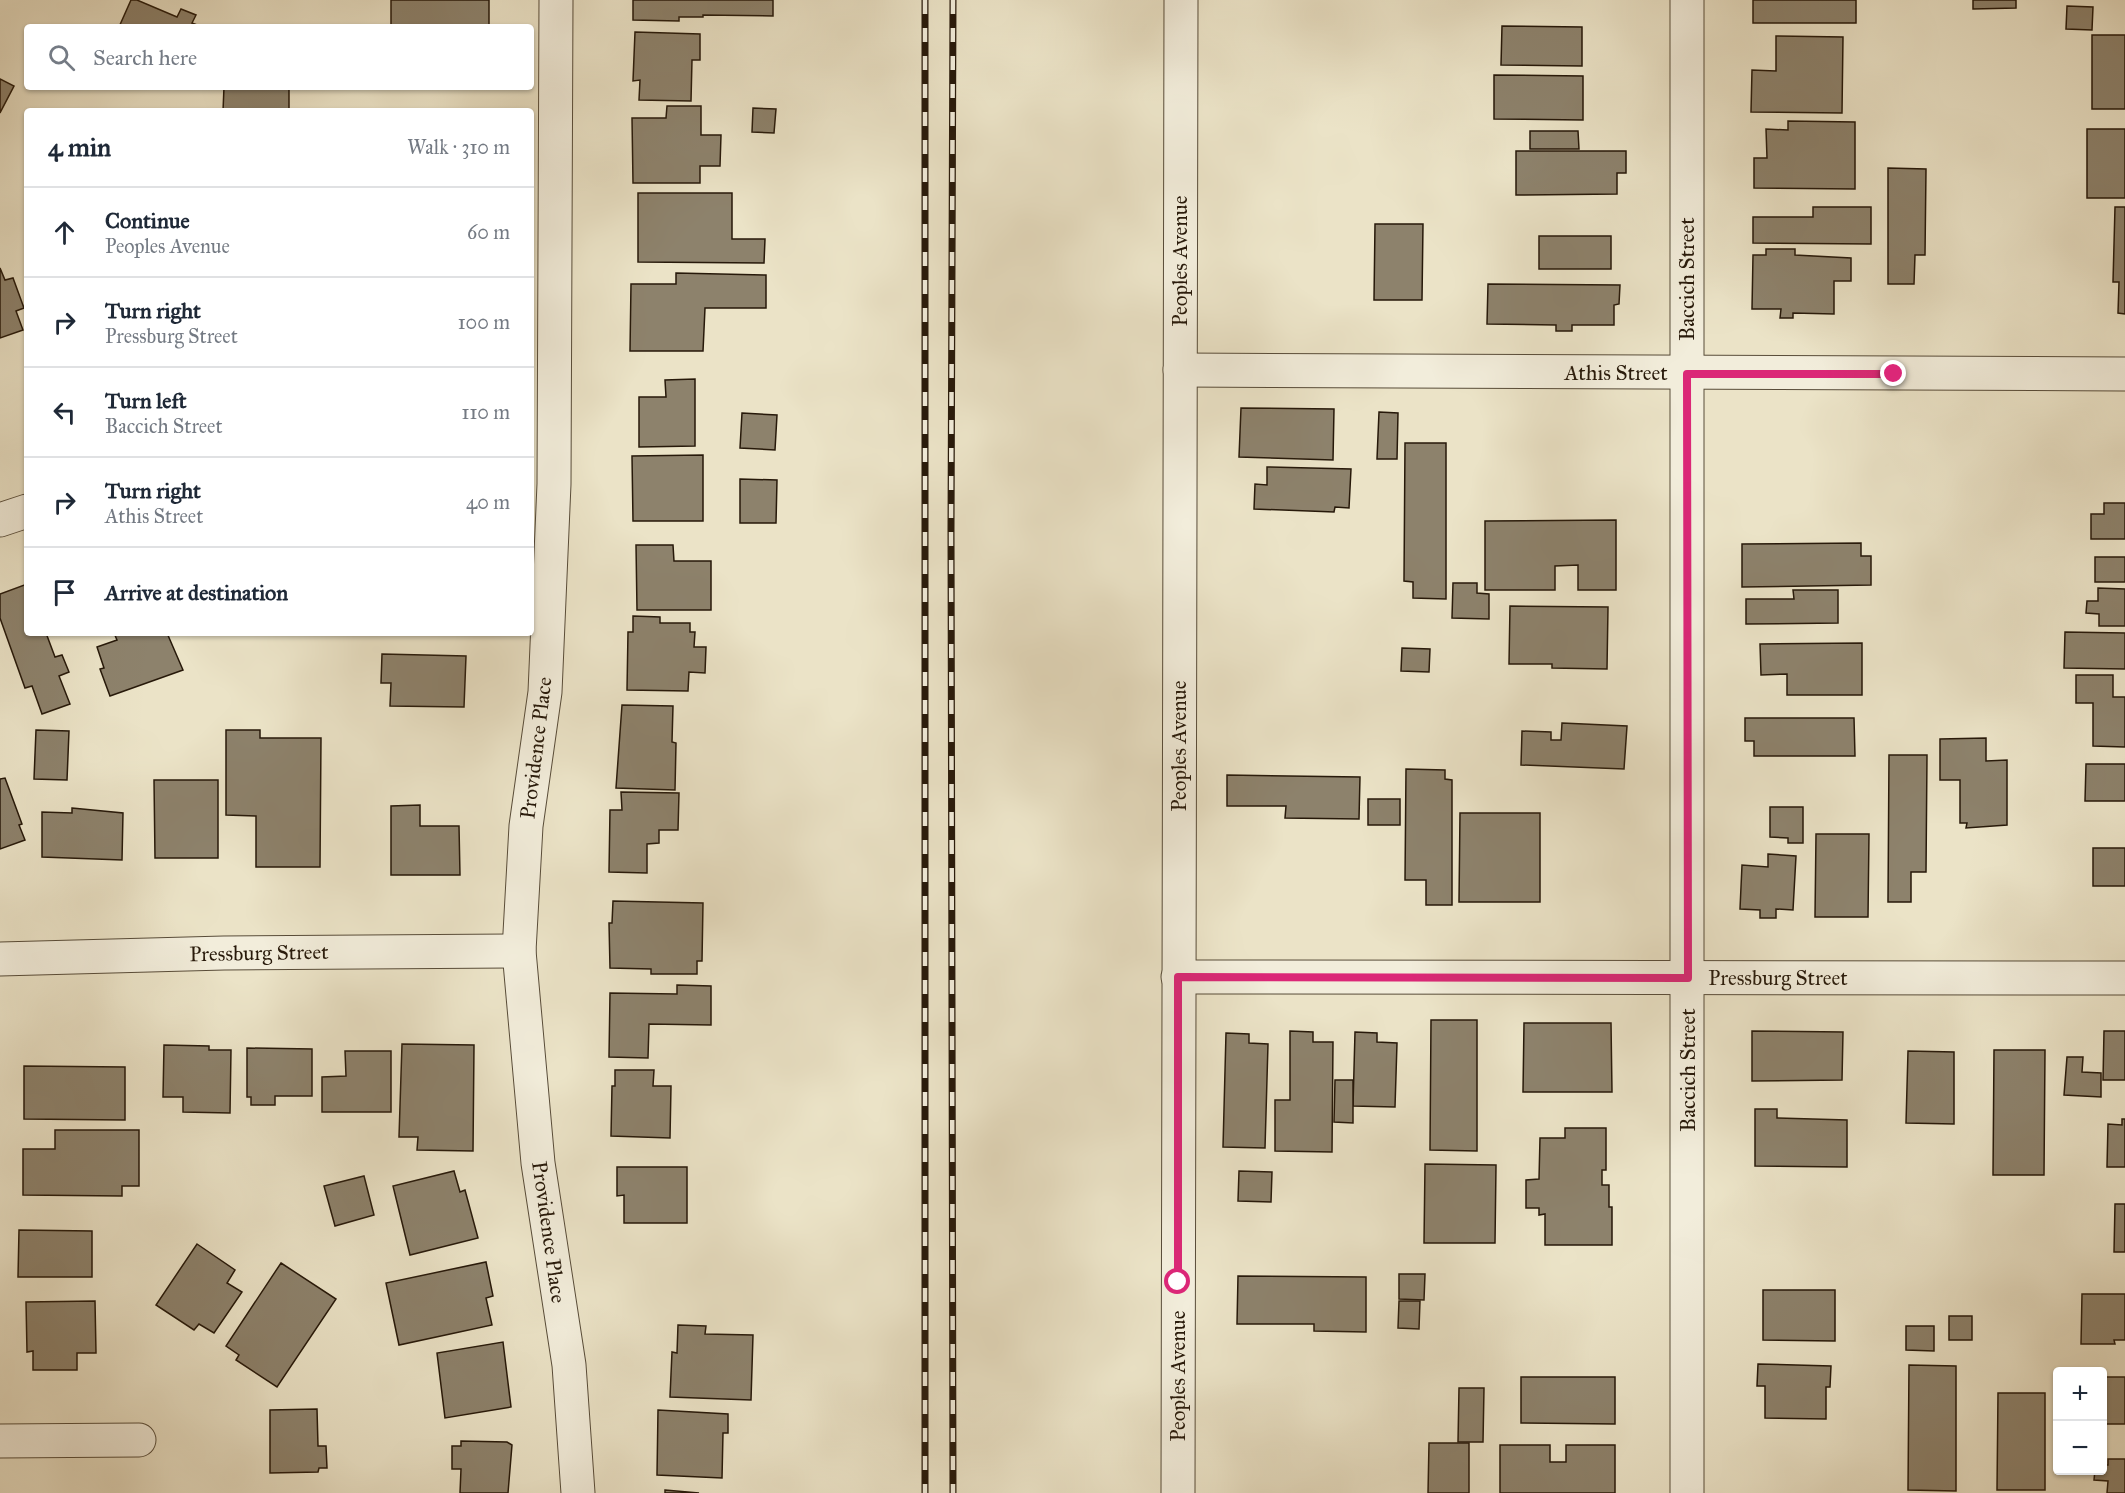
<!DOCTYPE html>
<html lang="en">
<head>
<meta charset="utf-8">
<style>
	:root { --surface:#fff; --page:#f6f6f7; --text:#1f2937; --muted:#747a83; --line:#e0e1e3 }
	body { margin:0; font-family:"IM FELL Great Primer",serif; background:var(--page); color:var(--text) }
	.controls { position:absolute; right:18px; bottom:18px; display:grid; overflow:hidden; border-radius:6px; box-shadow:0 2px 4px #0004 }
	.controls button { width:54px; height:54px; display:grid; place-items:center; padding:0; border:0; border-bottom:2px solid var(--line); background:var(--surface); color:var(--text); font:30px sans-serif }
	.stop { position:absolute; width:18px; height:18px; margin:-14px; border:4px solid #db2777; border-radius:50%; background:#fff }
	.stop.end { background:#db2777; border-color:#fff; box-shadow:0 2px 6px #0008 }
	.list { margin:0; padding:0; list-style:none }
	h2 { display:flex; justify-content:space-between; align-items:center; height:78px; margin:0; padding:0 24px; font-size:26px }
	h2 small { font-size:20px; font-weight:400; color:var(--muted) }
	.list li { display:grid; grid-template-columns:39px 1fr auto; gap:18px; align-items:center; box-sizing:border-box; height:90px; padding:0 24px; border-top:2px solid var(--line) }
	.list b { display:block; font-size:22px; white-space:nowrap }
	.list p { margin:0; font-size:20px; white-space:nowrap; color:var(--muted) }
	.list em { font-size:20px; font-style:normal; color:var(--muted) }
	.icon { flex:none; width:33px; height:33px; fill:none; stroke:currentColor; stroke-width:2; stroke-linecap:round; stroke-linejoin:round }
	.map { position:relative; flex:none; width:2125px; height:1493px; overflow:hidden }
	.search { position:absolute; background:var(--surface); box-shadow:0 2px 4px #0004; left:24px; top:24px; width:510px; height:66px; display:flex; align-items:center; gap:15px; box-sizing:border-box; padding:0 21px; border-radius:6px; color:var(--muted); font-size:22px }
	.panel { position:absolute; background:var(--surface); box-shadow:0 2px 4px #0004; left:24px; top:108px; width:510px; height:528px; border-radius:6px }
	.map>svg:first-child { display:block }
	.building { fill:#8d826c; stroke:#27190a; stroke-width:1.5 }
	.lines { fill:none; stroke-linecap:round; stroke-linejoin:round }
	.minor-casing { stroke:#584c39; stroke-width:35 }
	.minor { stroke:#f2eddb; stroke-width:33 }
	.rail-casing { stroke:#27190a; stroke-width:7 }
	.rail { stroke:#f2eddb; stroke-width:4.5; stroke-dasharray:14; stroke-linecap:butt }
	.route { stroke:#db2777; stroke-width:8 }
	.labels { text-anchor:middle; stroke-width:6; stroke-linejoin:round; paint-order:stroke }
	.street-label { font-size:21px; fill:#27190a; stroke:#f2eddb }
</style>
</head>
<body>
<div class="map">
<svg width="2125" height="1493" viewBox="0 0 2125 1493">
	<rect width="100%" height="100%" fill="#ebe3c7"/>
	<filter id="stains"><feTurbulence type="fractalNoise" baseFrequency=".00333" numOctaves="4"/><feColorMatrix values="0 0 0 0 .2 0 0 0 0 .09 0 0 0 0 .02 0 0 0 .5 -.17"/></filter>
	<radialGradient id="worn" r=".72"><stop offset=".6" stop-color="#630" stop-opacity="0"/><stop offset="1" stop-color="#630" stop-opacity=".3"/></radialGradient>
	<g class="building">
		<path d="M131 0H137L177 17 181 9 196 15 192 23 197 25 196 27H119Z"/>
		<rect x="391" y="0" width="98" height="27"/>
		<path d="M633 0H773V16L703 15V17H679V21L633 20Z"/>
		<rect x="1753" y="0" width="103" height="23"/>
		<path d="M1973 0H2016V8L1973 9Z"/>
		<path d="M2067 6 2093 7 2092 30 2066 29Z"/>
		<path d="M1502 26 1582 27V66L1501 65Z"/>
		<path d="M635 32 700 34V60H692L691 101 639 100 640 80 633 81Z"/>
		<rect x="2092" y="35" width="33" height="74"/>
		<path d="M1776 36 1843 37 1842 113 1751 112 1752 70 1776 71Z"/>
		<path d="M1494 75 1583 76V120L1494 119Z"/>
		<path d="M0 79 14 86 0 113Z"/>
		<path d="M224 87H289V111H223Z"/>
		<path d="M667 106H701V135H721L720 166H700V183H633L632 118H666Z"/>
		<path d="M753 108 776 109 774 133 752 132Z"/>
		<path d="M1788 121 1855 122V189L1754 188V158H1767L1766 129 1788 130Z"/>
		<rect x="2087" y="129" width="38" height="69"/>
		<path d="M1530 131H1578L1579 149H1530Z"/>
		<path d="M1516 151H1626V173H1617V194L1516 195Z"/>
		<path d="M1888 168 1926 169 1925 255H1915L1914 284H1888Z"/>
		<path d="M638 193H732V239H765L764 263 638 262Z"/>
		<path d="M1813 207H1871V244L1753 243V217H1813Z"/>
		<path d="M2115 207H2125V314L2118 313 2119 282H2113Z"/>
		<path d="M1375 224H1423L1422 300H1374Z"/>
		<rect x="1539" y="236" width="72" height="33"/>
		<path d="M1766 249H1795V255L1851 258V281H1834V314L1793 313V318H1780L1781 309H1752L1753 255H1766Z"/>
		<path d="M0 268 5 280 13 278 24 308 16 311 23 330 0 338Z"/>
		<path d="M676 273 766 275V308H705L703 351H630L631 284H676Z"/>
		<path d="M1488 284 1620 285 1619 304 1614 305V325H1572V331H1556V325L1487 324Z"/>
		<path d="M695 379V446L639 447V397H666L665 380Z"/>
		<path d="M1241 408 1334 409 1333 460 1239 457Z"/>
		<path d="M1379 412 1398 413 1397 459H1377Z"/>
		<path d="M742 413 777 415 775 450 740 448Z"/>
		<path d="M1405 443H1446V599L1413 598V582L1404 581Z"/>
		<path d="M703 455V521H633L632 456Z"/>
		<path d="M1267 467 1351 469 1349 508 1335 507 1334 512 1254 509 1255 484 1267 485Z"/>
		<path d="M740 479 777 480 776 523H740Z"/>
		<path d="M2104 503H2125V539H2091V514H2104Z"/>
		<path d="M1616 520V590H1578V565L1555 566V590H1485V521Z"/>
		<path d="M1861 543V556H1871V585L1742 587V544Z"/>
		<path d="M636 545H673L674 561H711V610H637Z"/>
		<rect x="2095" y="557" width="30" height="25"/>
		<path d="M1453 583H1477V593L1489 594V619L1452 618Z"/>
		<path d="M27 584V633H46L55 657 62 655 69 672 59 676 70 704 42 714 32 686 25 688 0 618V594Z"/>
		<path d="M2098 588 2125 589V626H2099V614L2086 613 2087 601H2098Z"/>
		<path d="M1793 590H1838V623L1746 624V599H1794Z"/>
		<path d="M1510 606 1608 607 1607 669 1552 668V664H1509Z"/>
		<path d="M633 616 660 617V623H690V632H695L694 647H706L705 673 689 672 688 691 627 690 628 632H633Z"/>
		<path d="M2065 632 2125 633V669L2064 668Z"/>
		<path d="M114 633H167L183 670 110 696 100 669 104 668 97 647 117 640Z"/>
		<path d="M1862 643V695H1787V674L1761 675 1760 644Z"/>
		<path d="M1402 648 1430 649 1429 672 1401 671Z"/>
		<path d="M382 654 466 656 464 707 390 706 391 683H381Z"/>
		<path d="M2076 675H2113V697H2125V747L2093 746V703H2076Z"/>
		<path d="M622 705 673 706 672 742 676 743 675 790 616 788Z"/>
		<path d="M1745 718H1854L1855 756H1754V741H1745Z"/>
		<path d="M1562 723 1627 726 1624 769 1521 765 1522 731 1551 732V740H1561Z"/>
		<path d="M36 730 69 731 67 780 34 779Z"/>
		<path d="M226 730H260V738H321L320 867H256V816L226 815Z"/>
		<path d="M1986 738V761L2007 760V825L1966 828 1967 823H1960V780H1940V739Z"/>
		<path d="M1889 755H1927L1926 872H1911V902H1888Z"/>
		<path d="M2086 764H2125V801H2085Z"/>
		<path d="M1406 769 1445 770V779L1452 780V905H1426V880H1405Z"/>
		<path d="M1227 775 1360 777 1359 819 1285 818 1286 806H1227Z"/>
		<path d="M5 778 22 824 19 825 25 840 0 849V779Z"/>
		<path d="M154 780H218V858H155Z"/>
		<path d="M621 792 679 793 678 830H659V843L647 844V873L609 872 610 810H622Z"/>
		<rect x="1368" y="799" width="32" height="26"/>
		<path d="M420 805V826H459L460 875H391V806Z"/>
		<path d="M1770 807H1803V843H1788V838L1770 837Z"/>
		<path d="M72 808 123 813 122 860 42 857V812L72 813Z"/>
		<path d="M1460 813H1540V902H1459Z"/>
		<path d="M1816 834H1869L1868 917H1815Z"/>
		<rect x="2093" y="848" width="32" height="38"/>
		<path d="M1768 854 1796 856 1793 910 1776 909V918H1760V910L1740 909 1742 865 1768 867Z"/>
		<path d="M613 901 703 903 702 961H697V974H651V969L610 968 609 923H612Z"/>
		<path d="M677 985 711 986V1025L649 1024 648 1058 609 1057 610 993 677 994Z"/>
		<path d="M1431 1020H1477V1151L1430 1150Z"/>
		<path d="M1524 1023H1611L1612 1092H1523Z"/>
		<path d="M1290 1031 1313 1032V1042H1333L1332 1152 1275 1151V1100H1290Z"/>
		<path d="M1752 1031 1843 1032 1842 1080 1752 1081Z"/>
		<path d="M2104 1031H2125V1080H2103Z"/>
		<path d="M1355 1032 1377 1033V1042L1397 1043 1395 1107 1353 1106Z"/>
		<path d="M1226 1033 1249 1034V1043L1268 1044 1265 1148 1223 1147Z"/>
		<path d="M402 1044 474 1045 473 1151 417 1150 418 1137H399Z"/>
		<path d="M164 1045 209 1046V1050H231L230 1113 183 1112V1097H163Z"/>
		<path d="M247 1048 312 1049V1096H275V1105H251V1097H247Z"/>
		<path d="M1994 1050H2045L2044 1175H1993Z"/>
		<path d="M345 1051H391V1112H322V1077L346 1076Z"/>
		<path d="M1908 1051 1954 1052V1124L1906 1123Z"/>
		<path d="M2067 1057H2083L2082 1072 2101 1073V1097L2064 1095Z"/>
		<path d="M24 1066 125 1067V1120L24 1119Z"/>
		<path d="M615 1070H654L653 1086H671L670 1138 611 1136 612 1086H615Z"/>
		<path d="M1335 1080H1353V1123L1334 1122Z"/>
		<path d="M1755 1109H1777V1118L1847 1120V1167L1755 1166Z"/>
		<path d="M2122 1119H2125V1167H2107L2108 1124 2122 1125Z"/>
		<path d="M1565 1128H1606V1170H1602V1185H1609V1207H1612V1245H1545V1214L1539 1215V1208H1526V1180L1539 1179 1540 1138H1565Z"/>
		<path d="M55 1130H139V1186H122V1196L23 1195V1149H55Z"/>
		<path d="M1425 1164 1496 1165 1495 1243H1424Z"/>
		<path d="M617 1167H687V1223H624V1195L617 1196Z"/>
		<path d="M454 1171 460 1192 465 1190 478 1238 410 1255 393 1186Z"/>
		<path d="M1239 1171 1272 1172 1271 1202 1238 1201Z"/>
		<path d="M364 1176 374 1215 335 1226 324 1186Z"/>
		<path d="M2115 1204H2125V1252H2114Z"/>
		<path d="M19 1230 92 1231V1277H18Z"/>
		<path d="M197 1244 235 1270 227 1283 242 1292 214 1333 199 1324 194 1330 156 1305Z"/>
		<path d="M486 1262 493 1296 486 1298 492 1325 399 1345 386 1283Z"/>
		<path d="M281 1263 336 1299 277 1387 236 1360 239 1355 226 1346Z"/>
		<path d="M1399 1274H1425L1424 1300 1399 1299Z"/>
		<path d="M1238 1276 1366 1277V1332L1314 1331V1324H1237Z"/>
		<path d="M1763 1290H1835V1341L1763 1340Z"/>
		<path d="M2082 1294H2125V1340H2114L2115 1344H2081Z"/>
		<path d="M95 1301 96 1353H77V1370H33V1351L27 1352 26 1302Z"/>
		<path d="M1399 1301H1420L1419 1329 1398 1328Z"/>
		<rect x="1949" y="1316" width="23" height="24"/>
		<path d="M678 1325 706 1326 705 1334 753 1335 751 1400 670 1397 672 1352 677 1353Z"/>
		<path d="M1906 1326H1934V1351L1906 1350Z"/>
		<path d="M503 1342 511 1407 445 1418 437 1353Z"/>
		<path d="M1758 1364 1831 1366 1830 1387H1826V1419L1765 1418V1386H1757Z"/>
		<path d="M1909 1365 1956 1366V1491L1908 1490Z"/>
		<path d="M1521 1377H1615V1424L1521 1423Z"/>
		<rect x="2102" y="1377" width="23" height="47"/>
		<path d="M1459 1388H1484L1483 1442H1458Z"/>
		<path d="M1998 1393H2045V1490H1997Z"/>
		<path d="M317 1409 318 1446H326L327 1468H319L318 1472 270 1473V1410Z"/>
		<path d="M658 1410 728 1414V1433H723L722 1478 657 1475Z"/>
		<path d="M461 1441 507 1442 512 1445 508 1493H460L461 1469H452V1446H461Z"/>
		<path d="M1429 1443H1469V1493H1428Z"/>
		<path d="M1500 1445H1550V1462H1566V1445H1615V1493H1500Z"/>
		<path d="M2108 1459H2125V1493H2107L2108 1481 2094 1480 2095 1470H2102V1465H2108Z"/>
		<path d="M665 1490 699 1493H665Z"/>
	</g>
	<g class="lines">
		<g class="minor-casing">
			<g id="minor">
				<path d="M556 0 554 484 545 692 526 826 519 951 538 1163 569 1365 578 1493"/>
				<path d="M1687 0V1493"/>
				<path d="M1180 370 2125 374"/>
				<path d="M0 520 27 511"/>
				<path d="M0 959 224 953 519 951"/>
				<path d="M1178 977 2125 978"/>
				<path d="M0 1441 139 1440"/>
				<path d="M1178 1493 1181 0"/>
			</g>
		</g>
		<use href="#minor" class="minor"/>
		<g class="rail-casing">
			<g id="rail">
				<path d="M925 0V1493"/>
				<path d="M953 0 951 530 953 1493"/>
			</g>
		</g>
		<use href="#rail" class="rail"/>
	</g>
	<g class="lines">
		<path class="route" d="M1178 1282V977L1688 978 1687 374H1894"/>
	</g>
	<g class="labels">
		<g class="street-label">
			<text transform="translate(1180 261) rotate(-90)" y="7">Peoples Avenue</text>
			<text transform="translate(1687 279) rotate(-90)" y="7">Baccich Street</text>
			<text x="1616" y="380">Athis Street</text>
			<text transform="translate(1179 746) rotate(-90)" y="7">Peoples Avenue</text>
			<text transform="translate(536 748) rotate(-83)" y="7">Providence Place</text>
			<text transform="translate(259 953) rotate(-1)" y="7">Pressburg Street</text>
			<text x="1778" y="985">Pressburg Street</text>
			<text transform="translate(1688 1070) rotate(-90)" y="7">Baccich Street</text>
			<text transform="translate(549 1232) rotate(82)" y="7">Providence Place</text>
			<text transform="translate(1178 1376) rotate(-90)" y="7">Peoples Avenue</text>
		</g>
	</g>
	<rect width="100%" height="100%" filter="url(#stains)"/>
	<rect width="100%" height="100%" fill="url(#worn)"/>
</svg>
<div class="controls">
<button>+</button>
<button>−</button>
</div>
<div class="stop" style="left:1178px;top:1282px"></div>
<div class="stop end" style="left:1894px;top:374px"></div>
<div class="search"><svg class="icon" aria-label="search" viewBox="0 0 24 24"><circle cx="10" cy="10" r="6"/><path d="M15 15l6 6"/></svg>Search here</div>
<section class="panel">
<h2>4 min<small>Walk · 310 m</small></h2>
<ul class="list">
<li><svg class="icon" aria-label="ahead" viewBox="0 0 24 24"><path d="M12 20V5M6 11l6-6 6 6"/></svg><div><b>Continue</b><p>Peoples Avenue</p></div><em>60 m</em></li>
<li><svg class="icon" aria-label="right" viewBox="0 0 24 24"><path d="M7 20v-9h11M14 6l5 5-5 5"/></svg><div><b>Turn right</b><p>Pressburg Street</p></div><em>100 m</em></li>
<li><svg class="icon" aria-label="left" viewBox="0 0 24 24"><path d="M17 20v-9H6M10 6l-5 5 5 5"/></svg><div><b>Turn left</b><p>Baccich Street</p></div><em>110 m</em></li>
<li><svg class="icon" aria-label="right" viewBox="0 0 24 24"><path d="M7 20v-9h11M14 6l5 5-5 5"/></svg><div><b>Turn right</b><p>Athis Street</p></div><em>40 m</em></li>
<li><svg class="icon" aria-label="arrive" viewBox="0 0 24 24"><path d="M6 21V4h12l-3 4 3 4H6"/></svg><div><b>Arrive at destination</b></div></li>
</ul>
</section>
</div>
</body>
</html>
